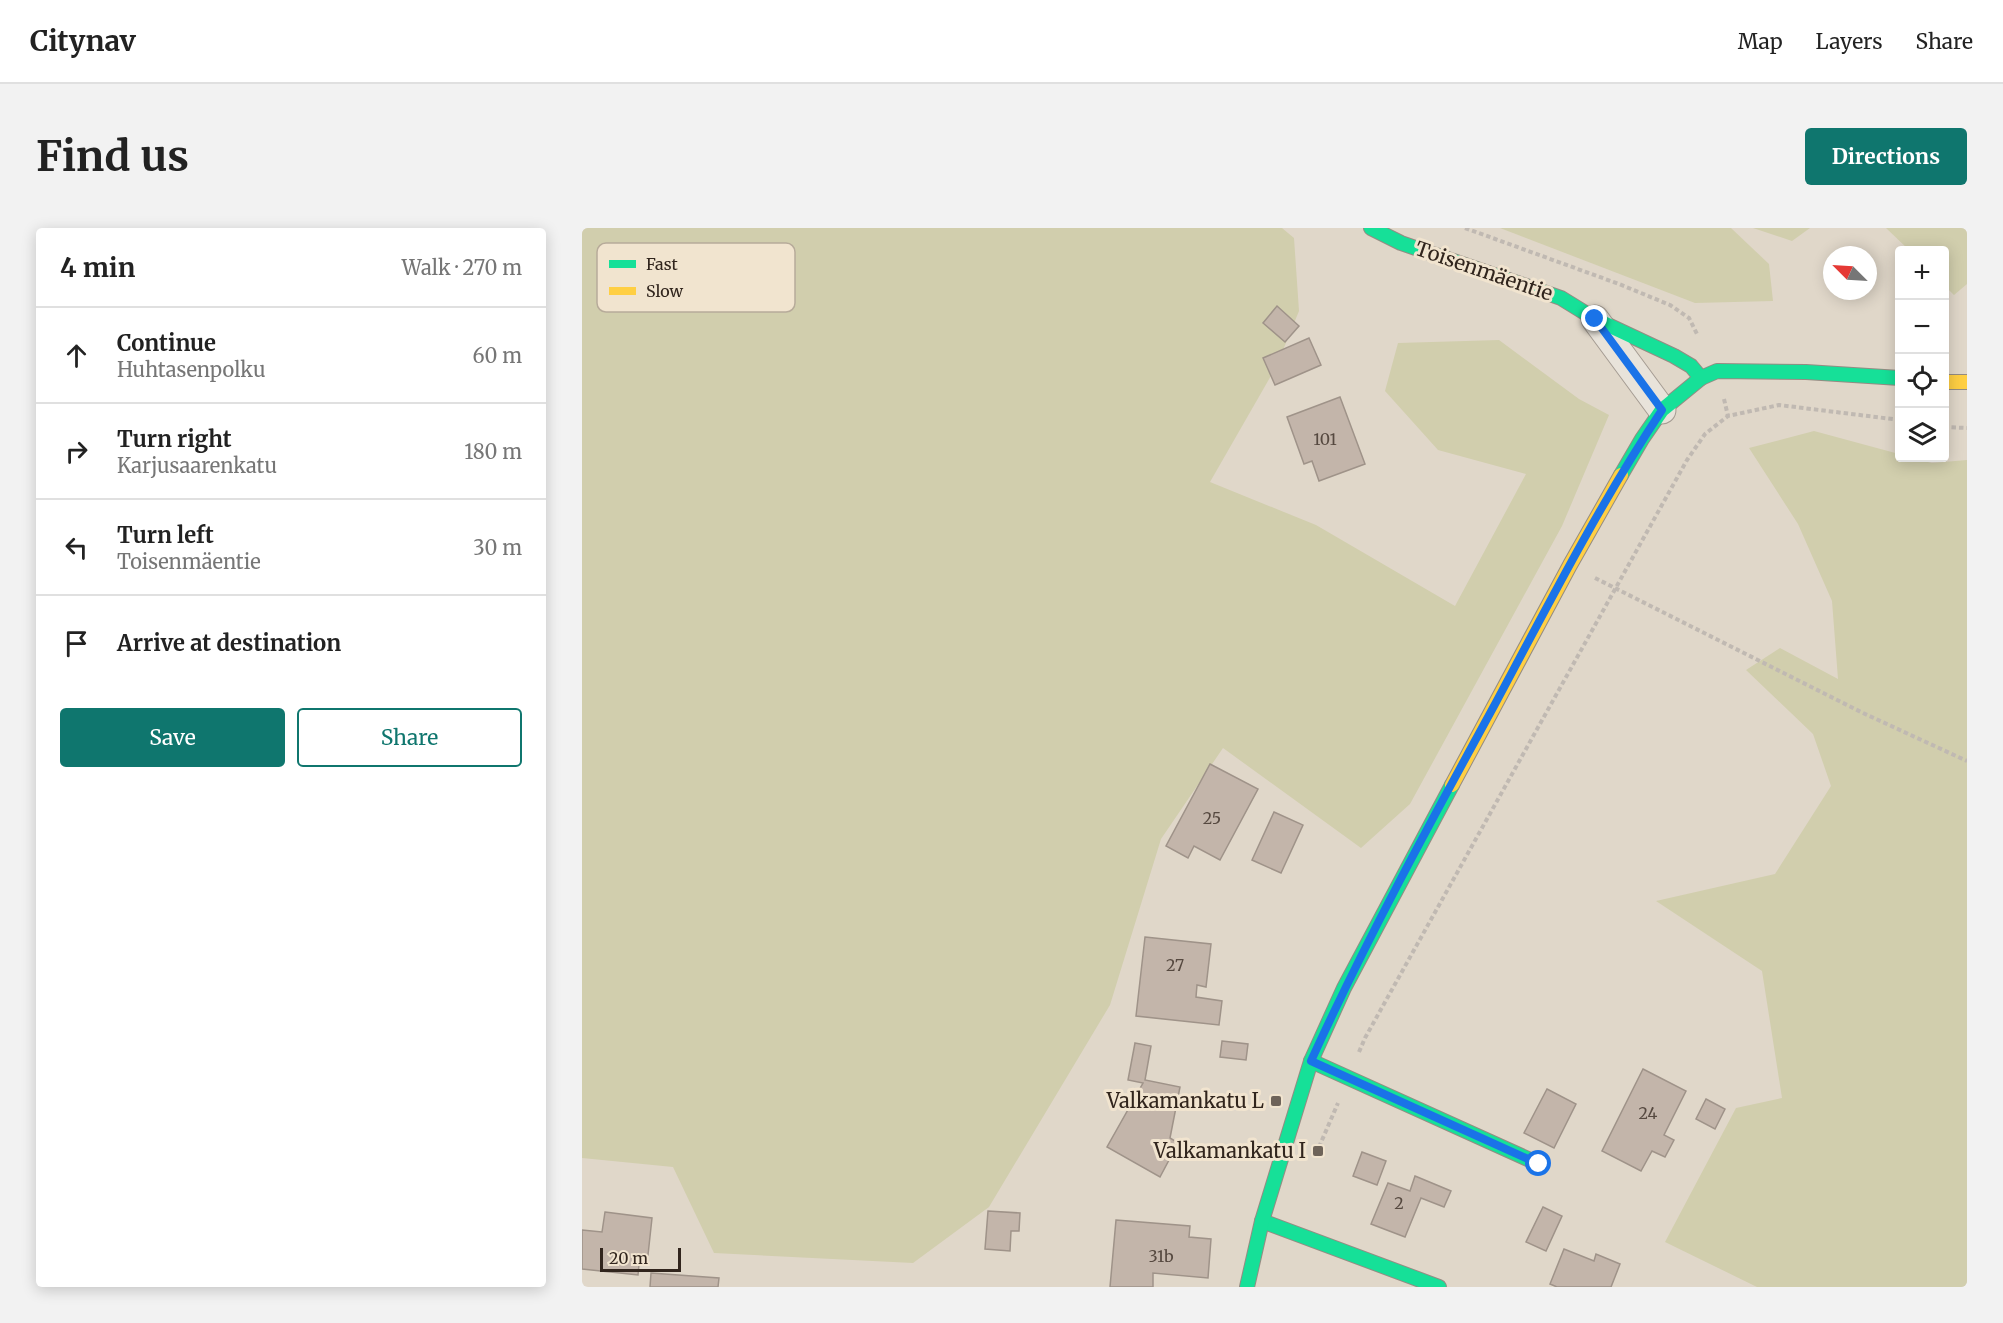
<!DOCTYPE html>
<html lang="en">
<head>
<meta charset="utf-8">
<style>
	:root { --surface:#fff; --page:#f2f2f2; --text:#222; --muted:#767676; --line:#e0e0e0; --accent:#0f766e }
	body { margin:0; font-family:Merriweather,serif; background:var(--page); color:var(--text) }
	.controls { position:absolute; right:18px; top:18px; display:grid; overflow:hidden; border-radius:6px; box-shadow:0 3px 15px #0003 }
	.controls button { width:54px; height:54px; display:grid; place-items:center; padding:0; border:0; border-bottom:2px solid var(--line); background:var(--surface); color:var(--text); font:30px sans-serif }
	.compass { position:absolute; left:1241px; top:18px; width:54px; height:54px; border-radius:50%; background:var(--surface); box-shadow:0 3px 15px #0003; rotate:294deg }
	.scale { position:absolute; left:18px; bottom:15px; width:81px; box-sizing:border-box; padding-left:6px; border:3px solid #31251d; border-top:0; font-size:16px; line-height:21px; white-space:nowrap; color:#31251d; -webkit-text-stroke:4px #f1e4cf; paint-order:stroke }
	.stop { position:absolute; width:18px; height:18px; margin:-14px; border:4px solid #1a73e8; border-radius:50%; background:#fff }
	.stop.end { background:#1a73e8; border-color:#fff; box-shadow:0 2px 6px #0008 }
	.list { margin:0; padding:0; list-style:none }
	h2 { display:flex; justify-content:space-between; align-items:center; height:78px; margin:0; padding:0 24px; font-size:26px }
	h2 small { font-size:20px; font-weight:400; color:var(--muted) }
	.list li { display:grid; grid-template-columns:39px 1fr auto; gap:18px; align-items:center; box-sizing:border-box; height:96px; padding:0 24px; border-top:2px solid var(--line) }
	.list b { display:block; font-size:22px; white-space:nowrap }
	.list p { margin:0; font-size:20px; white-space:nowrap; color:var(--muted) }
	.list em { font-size:20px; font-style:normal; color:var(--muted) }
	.actions { display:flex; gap:12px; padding:18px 24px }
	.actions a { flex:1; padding:14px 0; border:2px solid var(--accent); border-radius:6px; text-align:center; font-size:21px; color:var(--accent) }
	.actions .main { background:var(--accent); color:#fff }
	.icon { flex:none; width:33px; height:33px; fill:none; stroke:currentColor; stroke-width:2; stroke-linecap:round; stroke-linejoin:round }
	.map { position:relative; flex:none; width:1385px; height:1059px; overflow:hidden; border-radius:6px }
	header { display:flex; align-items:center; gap:36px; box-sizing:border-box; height:84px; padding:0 30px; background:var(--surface); border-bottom:2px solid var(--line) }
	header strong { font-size:28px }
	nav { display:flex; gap:33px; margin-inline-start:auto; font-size:21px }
	.intro { display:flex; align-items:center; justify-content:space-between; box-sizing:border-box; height:144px; padding:0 36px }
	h1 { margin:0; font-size:42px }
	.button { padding:15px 27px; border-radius:6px; background:var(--accent); color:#fff; font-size:21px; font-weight:700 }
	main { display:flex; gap:36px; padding:0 36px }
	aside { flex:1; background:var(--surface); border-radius:6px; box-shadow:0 3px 15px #0003 }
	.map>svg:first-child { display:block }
	.green { fill:#d1cead }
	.building { fill:#c3b5aa; stroke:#9f9389; stroke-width:1.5 }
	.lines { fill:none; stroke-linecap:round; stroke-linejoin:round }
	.street-casing { stroke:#a59c93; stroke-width:29 }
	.fast-casing { stroke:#948c83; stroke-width:16 }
	.slow-casing { stroke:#948c83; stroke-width:16 }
	.path { stroke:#c0b9b2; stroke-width:4; stroke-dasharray:4.5 3; stroke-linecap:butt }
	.street { stroke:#e8e3da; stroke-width:27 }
	.fast { stroke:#16e098; stroke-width:14 }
	.slow { stroke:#ffcf43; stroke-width:14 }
	.route { stroke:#1a73e8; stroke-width:8 }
	.poi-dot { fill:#6e6359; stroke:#f1e4cf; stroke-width:2 }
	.labels { text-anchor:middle; stroke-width:6; stroke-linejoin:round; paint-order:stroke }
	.number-label { font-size:16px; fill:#564940 }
	.street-label { font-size:20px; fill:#31251d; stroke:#f1e4cf }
	.poi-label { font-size:20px; fill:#31251d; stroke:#f1e4cf; text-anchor:end }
	.key { fill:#f1e4cf; stroke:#b7ab9a; stroke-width:1.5 }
	.key-label { font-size:16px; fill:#31251d }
</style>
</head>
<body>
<header>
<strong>Citynav</strong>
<nav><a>Map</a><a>Layers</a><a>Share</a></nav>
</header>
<div class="intro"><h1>Find us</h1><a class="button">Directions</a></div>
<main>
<aside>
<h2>4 min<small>Walk · 270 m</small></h2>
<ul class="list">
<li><svg class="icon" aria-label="ahead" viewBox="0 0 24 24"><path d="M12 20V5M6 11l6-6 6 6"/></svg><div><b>Continue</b><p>Huhtasenpolku</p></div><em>60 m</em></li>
<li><svg class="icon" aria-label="right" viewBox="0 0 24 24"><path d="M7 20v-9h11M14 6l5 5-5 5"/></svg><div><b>Turn right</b><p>Karjusaarenkatu</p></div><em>180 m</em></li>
<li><svg class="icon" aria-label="left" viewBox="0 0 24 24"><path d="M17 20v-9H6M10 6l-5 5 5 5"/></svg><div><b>Turn left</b><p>Toisenmäentie</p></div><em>30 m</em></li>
<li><svg class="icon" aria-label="arrive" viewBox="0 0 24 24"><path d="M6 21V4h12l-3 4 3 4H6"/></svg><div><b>Arrive at destination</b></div></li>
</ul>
<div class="actions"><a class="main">Save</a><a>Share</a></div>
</aside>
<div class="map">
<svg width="1385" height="1059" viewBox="0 0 1385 1059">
	<rect width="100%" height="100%" fill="#e0d7c9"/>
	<g class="green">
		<path d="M0 0H700L712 10 717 83 694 139 628 254 734 297 873 378 944 246 856 222 803 163 816 115 917 112 997 171 1027 187 980 298 828 576 779 620 641 520 579 611 528 777 407 979 331 1035 132 1025 91 939 0 930Z"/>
		<path d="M918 0H1149L1187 36 1191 73 1113 75Z"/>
		<path d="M1171 0H1228L1210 13Z"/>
		<path d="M1304 0H1385V56L1372 67 1363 58 1362 22H1327Z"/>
		<path d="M1232 203 1317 226 1318 230H1329L1350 235 1385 232V1059H1175L1083 1014 1154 880 1200 870 1180 743 1074 673 1193 646 1249 558 1231 506 1164 442 1198 420 1256 451 1250 373 1216 296 1167 220Z"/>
	</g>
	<g class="building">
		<path d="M695 78 717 98 703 114 681 95Z"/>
		<path d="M727 110 739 137 693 157 681 130Z"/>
		<path d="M758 169 783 236 737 253 730 233 722 236 705 189Z"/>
		<path d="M628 536 676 561 638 632 612 618 606 630 584 618Z"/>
		<path d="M692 584 721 597 699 645 670 632Z"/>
		<path d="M563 709 629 716 624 759 615 757 614 769 640 773 637 797 554 788Z"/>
		<path d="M640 813 666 816 664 832 638 829Z"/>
		<path d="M553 815 569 818 563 852 598 859 588 910 596 915 578 949 525 919 561 855 546 852Z"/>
		<path d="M1061 841 1104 863 1082 907 1092 912 1083 929 1070 923 1059 943 1020 923Z"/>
		<path d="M965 861 994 876 972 920 942 905Z"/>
		<path d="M1124 871 1143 881 1133 901 1114 891Z"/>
		<path d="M780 924 804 933 795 957 771 948Z"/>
		<path d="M833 948 869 963 862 979 839 970 823 1009 789 996 806 955 828 963Z"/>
		<path d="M961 979 980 988 964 1023 944 1014Z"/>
		<path d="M406 983 438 985 437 1003H429L428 1023 403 1021Z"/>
		<path d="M23 984 70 990 66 1027 58 1026 56 1047 0 1041V1002L20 1004Z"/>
		<path d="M534 992 608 998 607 1009 629 1011 626 1050 571 1045V1059H528Z"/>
		<path d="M982 1021 1012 1033 1014 1026 1038 1036 1029 1059H975L968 1056Z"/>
		<path d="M69 1045 137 1050 136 1059H68Z"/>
	</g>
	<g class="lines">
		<g class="street-casing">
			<path id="street" d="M1013 91 1080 182"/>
		</g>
		<g class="fast-casing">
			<g id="fast">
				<path d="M789 0 819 15 979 70 1013 91 1092 128 1109 138 1119 150"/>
				<path d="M1039 247 1060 211 1080 182 1119 150 1135 143 1224 144 1318 150"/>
				<path d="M729 833 957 936"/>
				<path d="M680 993 857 1059"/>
				<path d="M665 1059 680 993 729 833 762 760 870 557"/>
			</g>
		</g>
		<g class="slow-casing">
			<g id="slow">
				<path d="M1362 154H1385"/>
				<path d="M870 557 988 337 1039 247"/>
			</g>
		</g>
		<g class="path">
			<path d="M883 0 1037 56 1088 77 1107 90 1115 106"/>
			<path d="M1142 171 1146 188"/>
			<path d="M1362 199 1385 200"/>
			<path d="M1013 350 1281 485 1385 533"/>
			<path d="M777 824 783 810 1105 232 1123 206 1146 188 1197 177 1318 192"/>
			<path d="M734 926 756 875"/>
		</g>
		<use href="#street" class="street"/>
		<use href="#fast" class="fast"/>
		<use href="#slow" class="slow"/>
	</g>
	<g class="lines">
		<path class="route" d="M957 936 729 833C784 712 848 595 912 478 965 379 1017 277 1080 182L1013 91"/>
	</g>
	<g class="poi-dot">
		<rect x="688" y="867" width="12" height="12" rx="3"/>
		<rect x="730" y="917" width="12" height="12" rx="3"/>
	</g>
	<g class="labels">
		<g class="number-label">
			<text x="743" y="217">101</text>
			<text x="630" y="596">25</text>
			<text x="593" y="743">27</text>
			<text x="1066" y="891">24</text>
			<text x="817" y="981">2</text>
			<text x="579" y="1034">31b</text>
		</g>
		<g class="street-label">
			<text transform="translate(902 43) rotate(19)" y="7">Toisenmäentie</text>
		</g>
		<g class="poi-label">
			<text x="682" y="880">Valkamankatu L</text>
			<text x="724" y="930">Valkamankatu I</text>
		</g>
	</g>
	<rect x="15" y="15" width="198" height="69" rx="9" class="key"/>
	<rect x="27" y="32" width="27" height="8" fill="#16e098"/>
	<rect x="27" y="59" width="27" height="8" fill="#ffcf43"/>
	<g class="key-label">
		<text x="64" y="42">Fast</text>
		<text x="64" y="69">Slow</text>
	</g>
</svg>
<div class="controls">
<button>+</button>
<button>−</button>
<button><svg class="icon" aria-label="locate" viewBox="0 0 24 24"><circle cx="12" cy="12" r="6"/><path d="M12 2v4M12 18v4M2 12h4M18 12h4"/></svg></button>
<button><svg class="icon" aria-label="layers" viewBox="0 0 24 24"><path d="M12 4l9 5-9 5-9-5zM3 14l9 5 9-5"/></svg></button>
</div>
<svg class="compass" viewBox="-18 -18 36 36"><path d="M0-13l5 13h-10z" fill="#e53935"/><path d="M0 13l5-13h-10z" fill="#767676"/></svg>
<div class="scale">20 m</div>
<div class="stop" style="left:957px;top:936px"></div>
<div class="stop end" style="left:1013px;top:91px"></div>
</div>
</main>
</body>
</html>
